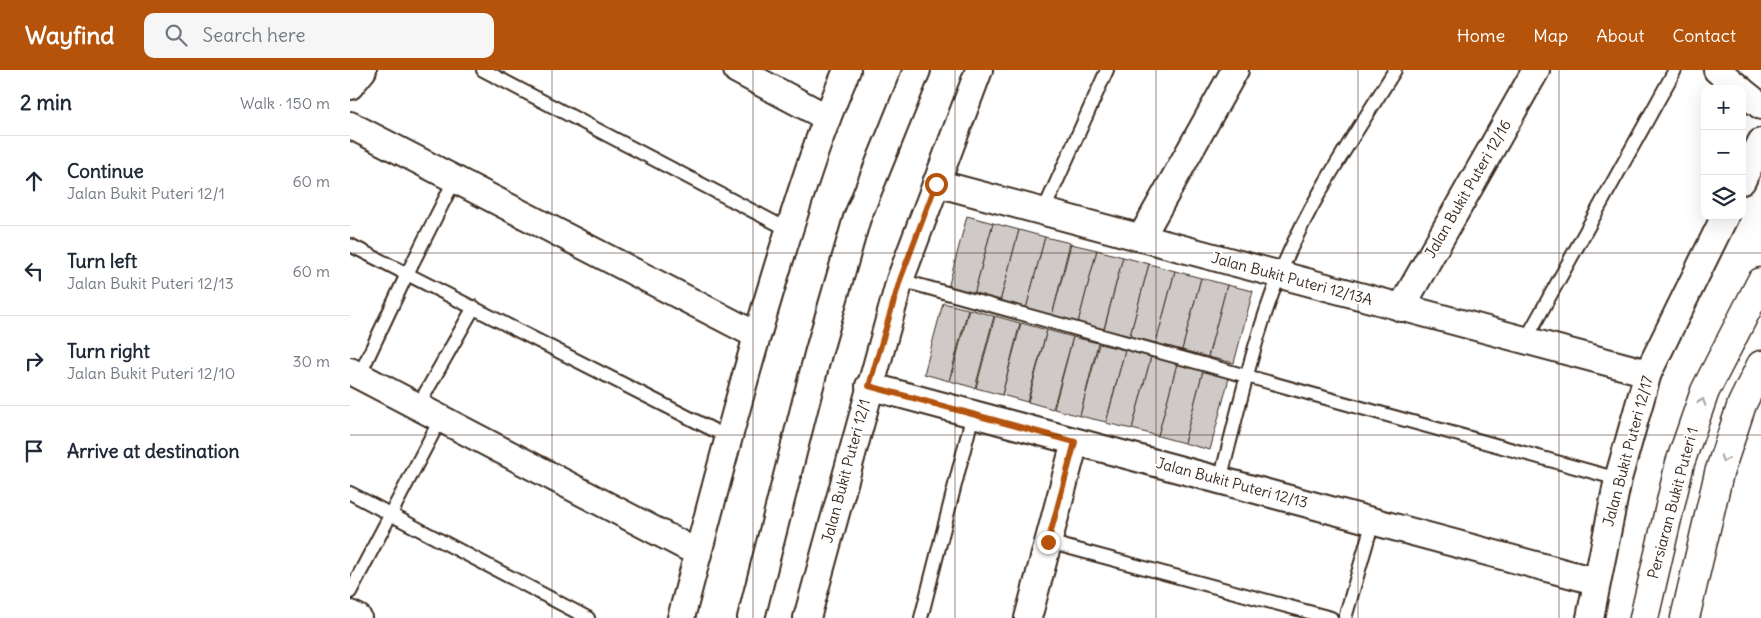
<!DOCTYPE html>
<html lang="en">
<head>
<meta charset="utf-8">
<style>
	:root { --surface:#fff; --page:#f6f6f7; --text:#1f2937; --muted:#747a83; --line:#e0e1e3; --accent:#b45309 }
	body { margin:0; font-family:Delius,sans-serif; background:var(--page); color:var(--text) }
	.controls { position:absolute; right:15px; top:15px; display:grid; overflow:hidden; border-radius:10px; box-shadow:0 5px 20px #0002 }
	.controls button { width:45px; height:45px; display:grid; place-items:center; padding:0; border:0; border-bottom:1px solid var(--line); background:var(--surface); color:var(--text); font:25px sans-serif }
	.stop { position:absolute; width:15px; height:15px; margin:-11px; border:4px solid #b45309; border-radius:50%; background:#fff }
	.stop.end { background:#b45309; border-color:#fff; box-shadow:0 1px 5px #0008 }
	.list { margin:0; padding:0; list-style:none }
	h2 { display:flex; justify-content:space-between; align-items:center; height:65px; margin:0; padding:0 20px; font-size:21px }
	h2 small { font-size:16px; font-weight:400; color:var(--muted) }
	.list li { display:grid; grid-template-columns:32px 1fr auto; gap:15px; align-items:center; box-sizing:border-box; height:90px; padding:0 20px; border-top:1px solid var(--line) }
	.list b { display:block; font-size:19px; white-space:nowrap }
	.list p { margin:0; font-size:16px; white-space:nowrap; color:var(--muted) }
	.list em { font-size:16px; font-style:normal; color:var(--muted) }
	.icon { flex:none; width:28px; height:28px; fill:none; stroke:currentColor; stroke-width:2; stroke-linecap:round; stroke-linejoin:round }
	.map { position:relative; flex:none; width:1411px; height:548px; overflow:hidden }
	header { display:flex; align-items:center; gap:30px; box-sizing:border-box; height:70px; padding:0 25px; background:var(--accent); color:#fff }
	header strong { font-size:24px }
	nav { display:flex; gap:28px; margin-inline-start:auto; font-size:18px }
	.search { width:350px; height:45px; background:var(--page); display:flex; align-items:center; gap:12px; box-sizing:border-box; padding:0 18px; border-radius:10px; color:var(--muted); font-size:19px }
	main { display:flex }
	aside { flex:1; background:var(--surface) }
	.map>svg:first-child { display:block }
	.building { fill:#cfcac7; stroke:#3b2a1e }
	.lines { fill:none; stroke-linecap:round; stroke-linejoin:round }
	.service-casing { stroke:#3b2a1e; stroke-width:16 }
	.minor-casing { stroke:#3b2a1e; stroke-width:30 }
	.tertiary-casing { stroke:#3b2a1e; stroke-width:31 }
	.service { stroke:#fff; stroke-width:12 }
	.minor { stroke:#fff; stroke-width:26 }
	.tertiary { stroke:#fff; stroke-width:28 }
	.oneway { stroke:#a79f9a }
	.route { stroke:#b45309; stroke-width:6 }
	.grid { fill:none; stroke:#3b2a1e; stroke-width:1; stroke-opacity:0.55 }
	.labels { text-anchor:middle; stroke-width:4; stroke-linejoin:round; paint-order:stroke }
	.street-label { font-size:15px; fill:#3b2a1e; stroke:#fff }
</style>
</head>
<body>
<header>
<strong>Wayfind</strong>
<div class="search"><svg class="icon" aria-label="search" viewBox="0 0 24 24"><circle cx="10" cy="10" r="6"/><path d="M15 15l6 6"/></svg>Search here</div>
<nav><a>Home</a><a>Map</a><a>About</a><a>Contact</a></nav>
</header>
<main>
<aside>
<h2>2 min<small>Walk · 150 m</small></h2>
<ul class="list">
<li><svg class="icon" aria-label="ahead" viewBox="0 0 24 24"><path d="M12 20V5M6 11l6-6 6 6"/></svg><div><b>Continue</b><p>Jalan Bukit Puteri 12/1</p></div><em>60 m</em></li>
<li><svg class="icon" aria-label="left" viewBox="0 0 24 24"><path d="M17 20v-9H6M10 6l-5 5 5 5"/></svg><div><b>Turn left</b><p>Jalan Bukit Puteri 12/13</p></div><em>60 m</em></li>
<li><svg class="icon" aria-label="right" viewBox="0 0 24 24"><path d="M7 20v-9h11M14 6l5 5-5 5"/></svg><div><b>Turn right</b><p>Jalan Bukit Puteri 12/10</p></div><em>30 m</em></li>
<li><svg class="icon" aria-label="arrive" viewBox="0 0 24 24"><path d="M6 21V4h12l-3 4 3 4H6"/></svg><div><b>Arrive at destination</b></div></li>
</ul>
</aside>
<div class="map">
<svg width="1411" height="548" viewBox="0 0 1411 548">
	<rect width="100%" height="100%" fill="#fff"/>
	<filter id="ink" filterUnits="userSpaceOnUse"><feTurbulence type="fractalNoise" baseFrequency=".02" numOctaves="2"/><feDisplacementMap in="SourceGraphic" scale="10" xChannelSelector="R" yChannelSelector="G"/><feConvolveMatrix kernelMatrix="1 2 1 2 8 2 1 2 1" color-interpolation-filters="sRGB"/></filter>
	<g filter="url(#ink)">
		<g class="building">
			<path d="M617 146 643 153 624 225 598 218Z"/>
			<path d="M643 153 669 160 650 232 624 225Z"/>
			<path d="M669 160 695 167 676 239 650 232Z"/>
			<path d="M695 167 720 173 702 246 676 239Z"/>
			<path d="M721 174 747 180 728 253 702 246Z"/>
			<path d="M747 180 773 187 754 259 728 253Z"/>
			<path d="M773 187 799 194 780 266 754 260Z"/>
			<path d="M799 194 825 201 806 273 780 266Z"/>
			<path d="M825 201 851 208 832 280 806 273Z"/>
			<path d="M851 208 877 215 858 287 832 280Z"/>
			<path d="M877 215 903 221 884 293 858 287Z"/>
			<path d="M593 233 618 239 599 311 574 304Z"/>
			<path d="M619 239 644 246 625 318 600 311Z"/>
			<path d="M645 246 670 253 652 325 626 318Z"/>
			<path d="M671 253 697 260 677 332 652 325Z"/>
			<path d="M697 260 723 267 703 339 678 332Z"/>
			<path d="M723 267 748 273 730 346 704 339Z"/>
			<path d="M749 274 775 280 756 352 730 346Z"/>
			<path d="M775 280 801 287 782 359 756 353Z"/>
			<path d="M801 287 827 294 808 366 782 359Z"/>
			<path d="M827 294 853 301 834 373 808 366Z"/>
			<path d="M853 301 879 308 860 380 834 373Z"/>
		</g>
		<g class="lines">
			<g class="service-casing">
				<g id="service">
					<path d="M133 0 439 160"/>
					<path d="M693 142 757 0"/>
					<path d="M0 175 379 368"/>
					<path d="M550 210 1268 409"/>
					<path d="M1175 271 1325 0"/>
					<path d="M9 306 57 204 105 109"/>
					<path d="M68 336 124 237"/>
					<path d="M870 410C888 342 903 271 929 206 958 133 1004 66 1045 0"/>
					<path d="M0 423 238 548"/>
					<path d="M698 472 981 548"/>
					<path d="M0 522 91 348"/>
					<path d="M571 548 623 344"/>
					<path d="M995 548 1023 451"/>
				</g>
			</g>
			<g class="minor-casing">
				<g id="minor">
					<path d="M387 0 476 47"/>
					<path d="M1367 0 1390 19"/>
					<path d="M0 16 13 0"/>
					<path d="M1392 21 1411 36"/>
					<path d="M0 55 406 265"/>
					<path d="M1392 111 1411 72"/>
					<path d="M586 113 1298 303"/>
					<path d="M791 168 885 0"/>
					<path d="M1051 238 1186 0"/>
					<path d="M0 301 348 483"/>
					<path d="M519 316 1245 511"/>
					<path d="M0 544 8 548"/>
					<path d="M331 548C363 427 394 305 431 186 451 122 470 61 497 0"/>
					<path d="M401 548 468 284 507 148 567 0"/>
					<path d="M457 548 550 210 629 0"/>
					<path d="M678 548 725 372"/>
					<path d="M1240 548 1268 409 1298 303 1375 146"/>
				</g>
			</g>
			<g class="tertiary-casing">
				<g id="tertiary">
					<path d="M1294 548 1330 393 1355 321 1411 212"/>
					<path d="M1335 548 1369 403 1392 334 1411 295"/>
				</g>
			</g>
			<use href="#service" class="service"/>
			<use href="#minor" class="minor"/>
			<use href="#tertiary" class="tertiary"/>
		</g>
		<defs><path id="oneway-chevron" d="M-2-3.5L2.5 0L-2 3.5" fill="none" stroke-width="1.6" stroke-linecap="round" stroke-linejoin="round" transform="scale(1.25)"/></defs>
		<g class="oneway">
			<use href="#oneway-chevron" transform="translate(1352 332) rotate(-71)"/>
			<use href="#oneway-chevron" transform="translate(1374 389) rotate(109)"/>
		</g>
	</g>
	<g class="lines" filter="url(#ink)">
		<path class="route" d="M586 114 550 210 519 316 725 372 698 472"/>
	</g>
	<path class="grid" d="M202 0V548M403 0V548M605 0V548M806 0V548M1008 0V548M1209 0V548M0 183H1411M0 365H1411"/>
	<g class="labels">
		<g class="street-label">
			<text transform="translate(1118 119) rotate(-60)" y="5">Jalan Bukit Puteri 12/16</text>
			<text transform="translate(942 209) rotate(15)" y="5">Jalan Bukit Puteri 12/13A</text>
			<text transform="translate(1278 381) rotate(-75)" y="5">Jalan Bukit Puteri 12/17</text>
			<text transform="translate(496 401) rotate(-75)" y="5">Jalan Bukit Puteri 12/1</text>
			<text transform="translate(882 413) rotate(15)" y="5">Jalan Bukit Puteri 12/13</text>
			<text transform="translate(1323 433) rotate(-75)" y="5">Persiaran Bukit Puteri 1</text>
		</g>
	</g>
</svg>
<div class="controls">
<button>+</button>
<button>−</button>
<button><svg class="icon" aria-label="layers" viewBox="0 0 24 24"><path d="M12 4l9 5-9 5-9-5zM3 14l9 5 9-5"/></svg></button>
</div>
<div class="stop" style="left:586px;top:114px"></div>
<div class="stop end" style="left:698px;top:472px"></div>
</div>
</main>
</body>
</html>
